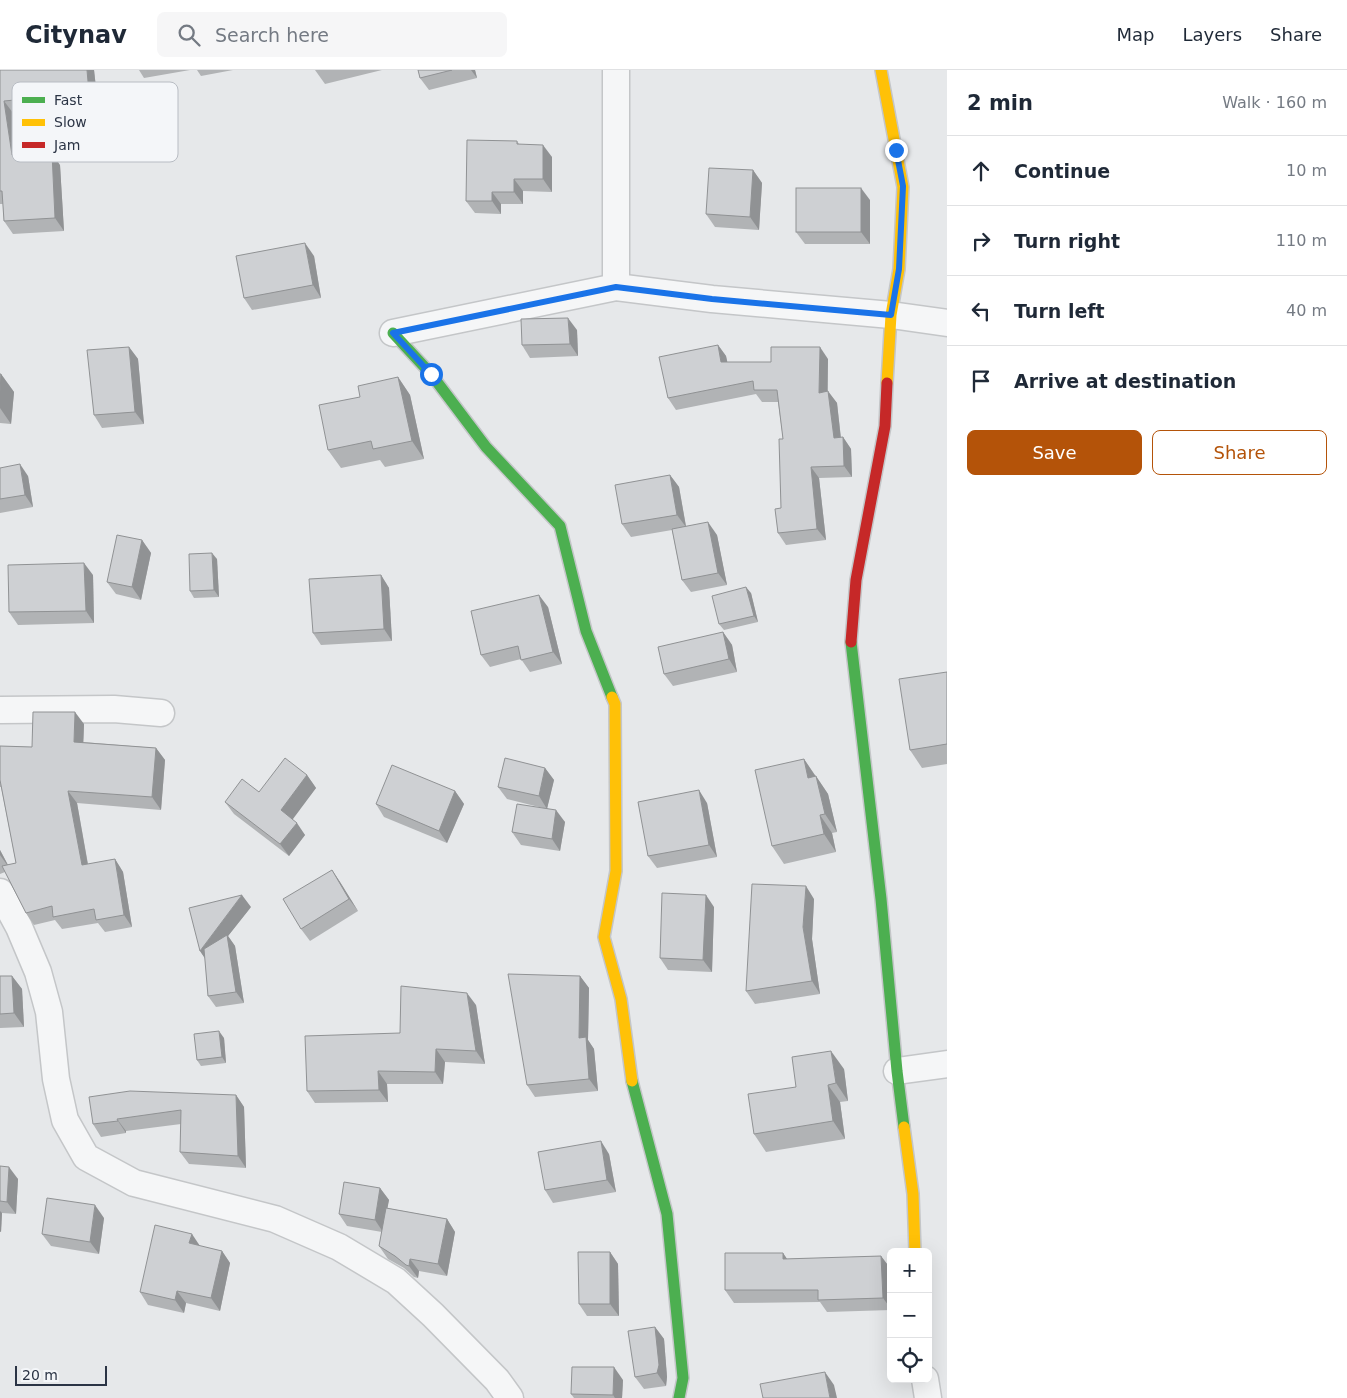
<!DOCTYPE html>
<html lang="en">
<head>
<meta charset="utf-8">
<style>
	:root { --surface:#fff; --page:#f6f6f7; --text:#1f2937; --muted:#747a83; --line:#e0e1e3; --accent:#b45309 }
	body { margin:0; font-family:"DejaVu Sans",sans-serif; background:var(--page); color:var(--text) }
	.controls { position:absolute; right:15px; bottom:15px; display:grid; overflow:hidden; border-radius:8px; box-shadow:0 5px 20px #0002 }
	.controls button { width:45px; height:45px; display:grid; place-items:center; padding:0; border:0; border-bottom:1px solid var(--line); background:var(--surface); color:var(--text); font:25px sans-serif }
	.scale { position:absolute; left:15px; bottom:12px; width:92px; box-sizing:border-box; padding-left:5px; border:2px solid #2b3445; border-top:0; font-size:14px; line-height:18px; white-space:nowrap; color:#2b3445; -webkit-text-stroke:4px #f4f6f9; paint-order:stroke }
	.stop { position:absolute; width:15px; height:15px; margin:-11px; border:4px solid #1a73e8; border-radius:50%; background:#fff }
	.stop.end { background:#1a73e8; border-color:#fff; box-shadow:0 1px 5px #0008 }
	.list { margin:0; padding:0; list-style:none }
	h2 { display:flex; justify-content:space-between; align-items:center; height:65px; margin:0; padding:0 20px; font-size:21px }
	h2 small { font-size:16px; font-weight:400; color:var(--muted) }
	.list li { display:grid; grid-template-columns:32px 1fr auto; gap:15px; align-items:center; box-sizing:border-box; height:70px; padding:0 20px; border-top:1px solid var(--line) }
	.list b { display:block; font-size:19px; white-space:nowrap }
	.list em { font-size:16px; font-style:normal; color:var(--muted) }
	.actions { display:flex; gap:10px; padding:15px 20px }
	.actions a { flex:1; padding:11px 0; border:1px solid var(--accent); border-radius:8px; text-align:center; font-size:18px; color:var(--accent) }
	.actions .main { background:var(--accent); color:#fff }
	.icon { flex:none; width:28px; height:28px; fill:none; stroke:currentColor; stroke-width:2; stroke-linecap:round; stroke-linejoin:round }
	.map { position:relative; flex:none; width:947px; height:1328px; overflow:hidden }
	header { display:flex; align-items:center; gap:30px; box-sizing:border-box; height:70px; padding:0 25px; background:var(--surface); border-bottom:1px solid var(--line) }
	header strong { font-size:24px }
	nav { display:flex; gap:28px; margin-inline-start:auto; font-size:18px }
	.search { width:350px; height:45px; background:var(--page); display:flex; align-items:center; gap:12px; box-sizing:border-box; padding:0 18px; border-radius:8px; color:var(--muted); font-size:19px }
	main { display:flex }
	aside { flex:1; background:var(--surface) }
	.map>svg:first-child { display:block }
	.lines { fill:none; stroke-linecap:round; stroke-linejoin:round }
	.street-casing { stroke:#c4c6c8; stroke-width:29 }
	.fast-casing { stroke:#c4c6c8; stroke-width:14 }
	.slow-casing { stroke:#c4c6c8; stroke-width:14 }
	.jam-casing { stroke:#c4c6c8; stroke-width:14 }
	.street { stroke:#f5f6f7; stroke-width:26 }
	.fast { stroke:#4caf50; stroke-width:11 }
	.slow { stroke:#ffc107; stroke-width:11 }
	.jam { stroke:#c62828; stroke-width:11 }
	.wall { fill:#b1b3b5 }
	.shaded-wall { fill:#909294 }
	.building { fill:#ced0d3; stroke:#909294 }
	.route { stroke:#1a73e8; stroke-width:6 }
	.key { fill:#f4f6f9; stroke:#b8bcc3; stroke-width:1 }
	.key-label { font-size:14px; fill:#2b3445 }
</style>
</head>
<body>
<header>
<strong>Citynav</strong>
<div class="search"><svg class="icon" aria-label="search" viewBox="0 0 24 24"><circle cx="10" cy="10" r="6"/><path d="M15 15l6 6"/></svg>Search here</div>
<nav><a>Map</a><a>Layers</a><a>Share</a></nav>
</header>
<main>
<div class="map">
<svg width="947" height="1328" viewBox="0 0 947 1328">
	<rect width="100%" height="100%" fill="#e6e8ea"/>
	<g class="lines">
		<g class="street-casing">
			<g id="street">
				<path d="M616 0V217"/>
				<path d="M393 263 616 217 712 229 891 245 947 253"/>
				<path d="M0 640 114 639 161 643"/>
				<path d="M0 822 19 857 38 902 49 942 56 1009 65 1050 86 1087 134 1113 275 1149 339 1177 396 1211 433 1245 497 1310 510 1328"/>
				<path d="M897 1001 947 994"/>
				<path d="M925 1309 928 1328"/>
			</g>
		</g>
		<g class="fast-casing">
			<g id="fast">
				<path d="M393 263 431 304 486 377 560 456 586 561 612 627"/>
				<path d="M851 572 881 829 897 1001 904 1057"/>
				<path d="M632 1011 667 1144 683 1308 679 1328"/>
			</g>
		</g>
		<g class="slow-casing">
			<g id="slow">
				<path d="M881 0 903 117 899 199 891 245 887 313"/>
				<path d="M612 627 615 634 616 801 604 867 621 929 632 1011"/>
				<path d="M904 1057 913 1124 915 1182"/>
			</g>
		</g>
		<g class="jam-casing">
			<path id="jam" d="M851 572 856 510 885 356 887 313"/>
		</g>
		<use href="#street" class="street"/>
		<use href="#fast" class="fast"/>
		<use href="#slow" class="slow"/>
		<use href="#jam" class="jam"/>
	</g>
	<g class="wall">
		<path d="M0 0H94L98 36 13 43 18 85 60 95 64 161 13 164 4 151 3 134H0Z"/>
		<path d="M139 0H190L144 8Z"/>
		<path d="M197 0H233L201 6Z"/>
		<path d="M315 0H382L325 14Z"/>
		<path d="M418 0H475L477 8 429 20 420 8Z"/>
		<path d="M517 71 519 74 552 87V122L523 121V134H501V144L475 143 466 131Z"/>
		<path d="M753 100 762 113 759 160 715 157 706 144Z"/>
		<path d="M870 130V174H805L796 162Z"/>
		<path d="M314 186 321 228 252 240 244 228Z"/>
		<path d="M577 260 578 286 530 288 522 275Z"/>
		<path d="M718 275 726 286 727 292H771L828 289V322L837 333 841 368 843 367 851 379 852 407 819 408 826 470 786 475 778 463 781 438 783 369 778 332H762L756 324 676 340 668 328Z"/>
		<path d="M129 277 138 289 144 354 102 358 94 345Z"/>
		<path d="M0 304H1L14 322 11 354 0 353Z"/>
		<path d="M398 307 410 325 424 389 385 397 380 390 341 398 328 380 360 327Z"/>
		<path d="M0 398 28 406 33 437 0 443Z"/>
		<path d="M670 405 679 417 686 456 717 465 727 515 691 522 682 510 672 460 631 467 622 454Z"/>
		<path d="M142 470 151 483 141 530 116 524 107 512Z"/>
		<path d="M217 489 219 527 194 528 190 521Z"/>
		<path d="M93 505 94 553 18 555 9 542Z"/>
		<path d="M381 505 389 518 392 571 321 575 313 563Z"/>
		<path d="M751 523 758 552 724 560 719 554Z"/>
		<path d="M548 537 562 594 530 602 521 589 490 597 481 585Z"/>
		<path d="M723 562 732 575 737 602 673 616 664 604Z"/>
		<path d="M947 602V694L922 698 910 680Z"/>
		<path d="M84 654 83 672 156 678 165 690 161 740 77 733 88 794 115 789 123 802 132 857 105 862 98 853 62 859 55 850 34 855 26 843 5 802 0 804V780L8 795 16 793 1 717H0V676L32 677Z"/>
		<path d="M804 689 828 724 837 762 832 763 836 782 784 794 772 776Z"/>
		<path d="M545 698 554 710 547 738 565 752 560 781 521 775 512 762 543 738 507 729 498 717Z"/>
		<path d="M307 705 316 718 292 749 305 765 289 786 234 744 225 732 259 722Z"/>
		<path d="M455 721 464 734 447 773 384 747 376 734Z"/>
		<path d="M707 733 717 787 657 798 648 786Z"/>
		<path d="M332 800 340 812 358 841 310 871 301 859Z"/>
		<path d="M814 829 812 869 820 924 755 934 746 921Z"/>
		<path d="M251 837 228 866 235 876 244 933 216 937 208 926 205 888 200 881Z"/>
		<path d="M714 837 712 902 668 900 660 888Z"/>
		<path d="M0 906H12L22 919 24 957 0 958Z"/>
		<path d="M580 906 589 918 588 970 594 979 598 1021 535 1027 527 1015Z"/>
		<path d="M476 935 485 994 445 992 443 1014H387L388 1032 315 1033 307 1021 400 963Z"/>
		<path d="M224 968 226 993 201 996 197 990Z"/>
		<path d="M844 999 848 1031 840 1032 845 1069 766 1082 754 1064 796 1017Z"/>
		<path d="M236 1025 244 1037 246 1098 189 1094 180 1082 181 1054 126 1061V1063L101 1067 93 1054Z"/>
		<path d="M609 1084 616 1122 553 1133 545 1120Z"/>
		<path d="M0 1096 18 1109 16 1144 2 1143 1 1162H0Z"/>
		<path d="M380 1118 389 1130 387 1138 447 1149 455 1162 447 1206 419 1201 418 1208 414 1207 404 1198 388 1189 379 1176 382 1162 347 1156 339 1144Z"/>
		<path d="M104 1148 99 1184 51 1176 42 1164Z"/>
		<path d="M200 1176 222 1181 230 1193 220 1241 186 1233 184 1243 148 1235 140 1222Z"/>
		<path d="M610 1182 618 1194 619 1246H587L579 1234Z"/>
		<path d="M783 1183 787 1189 881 1186 890 1198 891 1240 827 1242 820 1232 734 1233 725 1220Z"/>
		<path d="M655 1257 664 1269 667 1307 666 1316 644 1319 635 1307Z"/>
		<path d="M623 1310 622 1328H574L571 1324Z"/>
	</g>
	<g class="shaded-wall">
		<path d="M87 0H94L98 36 89 23Z"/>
		<path d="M471 0H475L477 8Z"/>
		<path d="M4 31 13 43 20 98 12 85Z"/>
		<path d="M543 75 552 87V122L543 109Z"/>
		<path d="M52 83 60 95 64 161 55 148Z"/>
		<path d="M753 100 762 113 759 160 750 147Z"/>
		<path d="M514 109 523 121V134L514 122Z"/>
		<path d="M861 118 870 130V174L861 162Z"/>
		<path d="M492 122 501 134V144L492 131Z"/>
		<path d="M305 173 314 186 321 228 313 215Z"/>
		<path d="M568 248 577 260 578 286 570 274Z"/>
		<path d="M718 275 726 286 730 304 721 292Z"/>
		<path d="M129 277 138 289 144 354 135 342Z"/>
		<path d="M820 277 828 289 827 334 819 323Z"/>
		<path d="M1 304 14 322 11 354 0 338V322Z"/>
		<path d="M398 307 410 325 424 389 412 371Z"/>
		<path d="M828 321 837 333 842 379 834 368Z"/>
		<path d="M843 367 851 379 852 407 844 396Z"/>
		<path d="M20 394 28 406 33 437 25 425Z"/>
		<path d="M811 397 819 408 826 470 817 459Z"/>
		<path d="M670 405 679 417 686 457 677 445Z"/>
		<path d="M708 452 717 465 727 515 718 503Z"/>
		<path d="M142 470 151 483 141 530 132 517Z"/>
		<path d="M212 483 217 489 219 527 214 520Z"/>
		<path d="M84 493 93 505 94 553 86 541Z"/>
		<path d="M381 505 389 518 392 571 384 559Z"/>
		<path d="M746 517 751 523 758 552 754 546Z"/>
		<path d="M539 525 548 537 562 594 553 582Z"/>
		<path d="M723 562 732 575 737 602 729 589Z"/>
		<path d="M75 642 84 654 83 684 74 672Z"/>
		<path d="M156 678 165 690 161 740 152 727Z"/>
		<path d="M804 689 816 707 808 708Z"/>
		<path d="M545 698 554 710 547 739 539 726Z"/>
		<path d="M307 705 316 718 290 753 281 740Z"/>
		<path d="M816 706 828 724 837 762 825 744Z"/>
		<path d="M699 720 707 733 717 787 709 775Z"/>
		<path d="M68 721 77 733 90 807 82 795Z"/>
		<path d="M455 721 464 734 447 773 439 761Z"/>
		<path d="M556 740 565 752 560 781 552 769Z"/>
		<path d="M820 745 832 763 836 782 824 764Z"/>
		<path d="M297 753 305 765 289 786 280 774Z"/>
		<path d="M0 780 10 799 0 785Z"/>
		<path d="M115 789 123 802 132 857 124 845Z"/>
		<path d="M332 800 340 812 358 841 349 829Z"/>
		<path d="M806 816 814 829 812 869 820 924 812 911 803 857Z"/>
		<path d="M242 825 251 837 228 866 235 876 244 933 236 922 208 893 200 881Z"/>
		<path d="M706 825 714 837 712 902 703 890Z"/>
		<path d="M12 906 22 919 24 957 14 943Z"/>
		<path d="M580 906 589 918 588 970 594 979 598 1021 589 1009 579 968Z"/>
		<path d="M467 923 476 935 485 994 476 981Z"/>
		<path d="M219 961 224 968 226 993 222 987Z"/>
		<path d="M436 979 445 992 443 1014 435 1002Z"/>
		<path d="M831 981 844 999 848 1031 836 1013Z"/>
		<path d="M378 1001 387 1014 388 1032 379 1020Z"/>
		<path d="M828 1015 840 1032 845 1069 833 1051Z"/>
		<path d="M236 1025 244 1037 246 1098 238 1086Z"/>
		<path d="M117 1049 126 1061V1063L118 1051Z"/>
		<path d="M601 1071 609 1084 616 1122 607 1110Z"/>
		<path d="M9 1097 18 1109 16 1144 7 1132Z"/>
		<path d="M380 1118 389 1130 383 1162 375 1150Z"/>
		<path d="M95 1135 104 1148 99 1184 90 1172Z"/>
		<path d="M0 1141 2 1143 1 1162 0 1161Z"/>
		<path d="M447 1149 455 1162 447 1206 438 1194Z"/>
		<path d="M192 1164 200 1176 189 1173Z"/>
		<path d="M222 1181 230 1193 220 1241 211 1228Z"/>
		<path d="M610 1182 618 1194 619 1246 610 1234Z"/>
		<path d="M783 1183 791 1195 783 1189Z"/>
		<path d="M881 1186 890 1198 891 1239 883 1228Z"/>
		<path d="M410 1189 419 1201 418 1208 409 1196Z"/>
		<path d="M177 1221 186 1233 184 1243 175 1230Z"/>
		<path d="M655 1257 664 1269 667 1307 666 1316 657 1303Z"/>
		<path d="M614 1297 623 1310 622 1328H615L613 1325Z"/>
		<path d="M825 1302 834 1315 837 1328H830Z"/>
	</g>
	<g class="building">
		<path d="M0 0H87L89 23 4 31 12 85 52 83 55 148 4 151 2 121H0Z"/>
		<path d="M418 0H452L420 8Z"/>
		<path d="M467 70 517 71V74L543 75V109H514V122H492V131H466Z"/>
		<path d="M709 98 753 100 750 147 706 144Z"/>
		<rect x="796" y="118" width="65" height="44"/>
		<path d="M305 173 313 215 244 228 236 186Z"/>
		<path d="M568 248 570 274 522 275 521 249Z"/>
		<path d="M718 275 721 292H771V277H820L819 323 828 321 834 368 843 367 844 396 811 397 817 459 778 463 775 439 781 438 779 369H783L777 320H754L753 311 668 328 659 287Z"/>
		<path d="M129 277 135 342 94 345 87 280Z"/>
		<path d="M0 304H1L0 322Z"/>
		<path d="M398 307 412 371 373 379 371 371 328 380 319 335 360 327 358 316Z"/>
		<path d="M20 394 25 425 0 429V398Z"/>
		<path d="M670 405 677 445 622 454 615 415Z"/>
		<path d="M708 452 718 503 682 510 672 459Z"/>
		<path d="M117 465 142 470 132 517 107 512Z"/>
		<path d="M212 483 214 520 190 521 189 484Z"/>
		<path d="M84 493 86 541 9 542 8 495Z"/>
		<path d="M381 505 384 559 313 563 309 509Z"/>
		<path d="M746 517 754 546 719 554 712 526Z"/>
		<path d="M539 525 553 582 521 590 518 576 481 585 471 541Z"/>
		<path d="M723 562 729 589 664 604 658 577Z"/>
		<path d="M947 602V674L910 680 899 609Z"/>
		<path d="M33 642H75L74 672 156 678 152 727 68 721 82 795 115 789 124 845 96 850 94 839 53 847 52 836 26 843 2 796 16 793 0 710V676L32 677Z"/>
		<path d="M285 688 307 705 281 740 297 753 280 774 225 732 242 709 259 722Z"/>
		<path d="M505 688 545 698 539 726 498 717Z"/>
		<path d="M804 689 808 708 816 706 825 744 820 745 824 764 772 776 755 700Z"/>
		<path d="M392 695 455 721 439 761 376 734Z"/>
		<path d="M699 720 709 775 648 786 638 732Z"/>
		<path d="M517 734 556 740 552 769 512 762Z"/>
		<path d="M332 800 349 829 301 859 283 829Z"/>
		<path d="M752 814 806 816 803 857 812 911 746 921Z"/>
		<path d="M662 823 706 825 703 890 660 888Z"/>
		<path d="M242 825 200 881 189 838Z"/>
		<path d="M227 865 236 922 208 926 204 879Z"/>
		<path d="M508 904 580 906 579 968 586 967 589 1009 527 1015Z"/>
		<path d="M0 906H12L14 943 0 944Z"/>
		<path d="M401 916 467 923 476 981 436 979 435 1002 378 1001 379 1020 307 1021 305 966 400 963Z"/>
		<path d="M219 961 222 987 197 990 194 964Z"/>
		<path d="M831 981 836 1013 828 1015 833 1051 754 1064 748 1024 796 1017 792 987Z"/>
		<path d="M130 1021 236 1025 238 1086 180 1082 181 1040 117 1049 118 1051 93 1054 89 1027Z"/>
		<path d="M601 1071 607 1110 545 1120 538 1082Z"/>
		<path d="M0 1096 9 1097 7 1132 0 1131Z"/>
		<path d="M344 1112 380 1118 375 1150 339 1144Z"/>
		<path d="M47 1128 95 1135 90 1172 42 1164Z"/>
		<path d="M386 1138 447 1149 438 1194 410 1189 409 1196 406 1195 395 1186 379 1176Z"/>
		<path d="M155 1155 192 1164 189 1173 222 1181 211 1228 177 1221 175 1230 140 1222Z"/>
		<path d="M578 1182H610V1234H579Z"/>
		<path d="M725 1183H783V1189L881 1186 883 1228 818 1230V1220H725Z"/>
		<path d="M655 1257 659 1295 657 1303 635 1307 628 1261Z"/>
		<path d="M572 1297H614L613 1325 571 1324Z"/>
		<path d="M825 1302 830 1328H763L760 1314Z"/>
	</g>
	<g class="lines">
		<path class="route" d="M431 304 393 263 616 217 712 229 891 245 899 199 903 116 896 80"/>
	</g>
	<rect x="12" y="12" width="166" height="80" rx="8" class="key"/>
	<rect x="22" y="27" width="23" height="6" fill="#4caf50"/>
	<rect x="22" y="49" width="23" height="7" fill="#ffc107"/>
	<rect x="22" y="72" width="23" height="6" fill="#c62828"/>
	<g class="key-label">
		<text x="54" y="35">Fast</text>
		<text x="54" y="57">Slow</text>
		<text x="54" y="80">Jam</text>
	</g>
</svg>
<div class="controls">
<button>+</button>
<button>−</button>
<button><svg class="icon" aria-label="locate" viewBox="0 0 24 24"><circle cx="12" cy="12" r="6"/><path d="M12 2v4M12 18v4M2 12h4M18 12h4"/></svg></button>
</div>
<div class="scale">20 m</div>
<div class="stop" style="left:431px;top:304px"></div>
<div class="stop end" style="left:896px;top:80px"></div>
</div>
<aside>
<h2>2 min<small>Walk · 160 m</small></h2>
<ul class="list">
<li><svg class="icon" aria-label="ahead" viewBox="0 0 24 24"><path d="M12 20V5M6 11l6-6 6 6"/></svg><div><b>Continue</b></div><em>10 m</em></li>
<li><svg class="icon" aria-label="right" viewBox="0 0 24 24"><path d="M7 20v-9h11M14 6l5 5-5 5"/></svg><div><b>Turn right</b></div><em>110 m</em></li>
<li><svg class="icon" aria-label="left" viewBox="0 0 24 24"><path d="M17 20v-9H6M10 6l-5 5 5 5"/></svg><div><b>Turn left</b></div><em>40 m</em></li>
<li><svg class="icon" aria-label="arrive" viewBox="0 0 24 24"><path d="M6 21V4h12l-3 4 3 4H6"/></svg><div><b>Arrive at destination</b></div></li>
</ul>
<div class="actions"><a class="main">Save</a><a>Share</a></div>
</aside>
</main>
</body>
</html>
